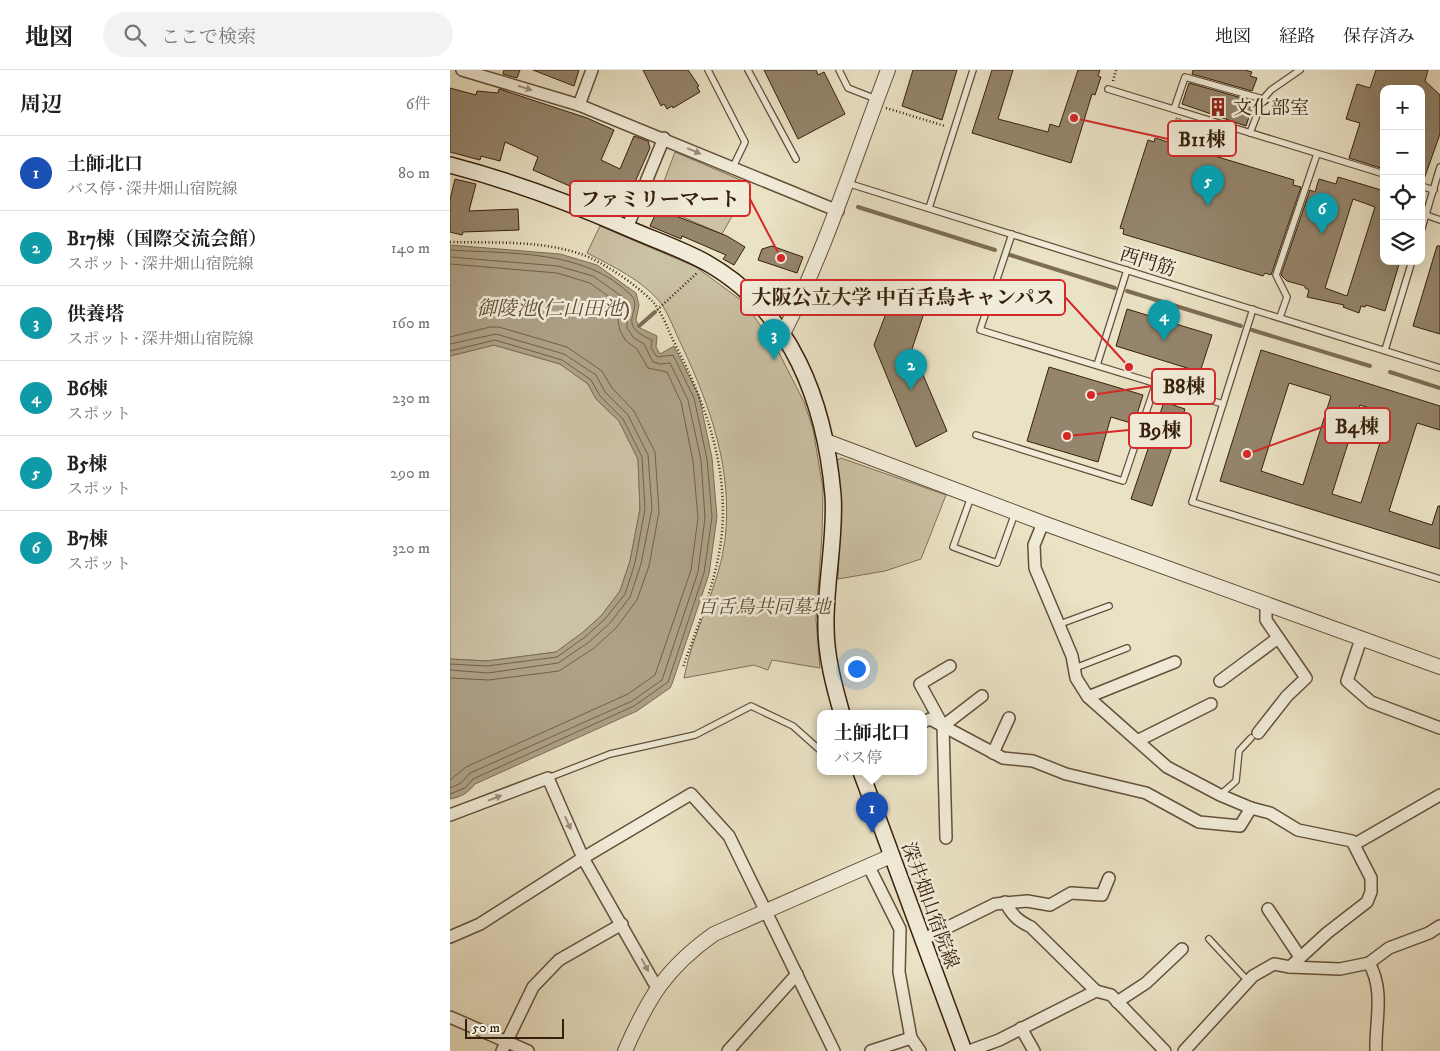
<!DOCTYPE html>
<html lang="ja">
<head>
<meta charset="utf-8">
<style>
	:root { --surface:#fff; --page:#f2f2f2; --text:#222; --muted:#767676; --line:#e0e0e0; --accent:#2563eb }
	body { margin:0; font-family:"IM FELL DW Pica","Noto Serif JP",serif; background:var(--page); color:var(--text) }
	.controls { position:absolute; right:15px; top:15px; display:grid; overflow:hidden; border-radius:10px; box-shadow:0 5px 20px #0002 }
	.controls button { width:45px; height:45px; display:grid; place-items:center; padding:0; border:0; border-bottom:1px solid var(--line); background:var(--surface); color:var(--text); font:25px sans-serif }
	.scale { position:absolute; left:15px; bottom:12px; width:99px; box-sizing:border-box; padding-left:5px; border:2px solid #36200b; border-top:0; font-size:14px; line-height:18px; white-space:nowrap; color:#36200b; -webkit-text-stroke:4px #f1ecd9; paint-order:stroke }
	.you { position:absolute; left:406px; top:598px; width:18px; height:18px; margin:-12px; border:4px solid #fff; border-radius:50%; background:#1a73e8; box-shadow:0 0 0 8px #1a73e833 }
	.badge { display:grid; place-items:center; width:32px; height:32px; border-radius:50%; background:var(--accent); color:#fff; font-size:16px; font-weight:700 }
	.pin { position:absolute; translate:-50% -41px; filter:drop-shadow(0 1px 2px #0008) }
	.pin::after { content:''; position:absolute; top:26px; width:18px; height:15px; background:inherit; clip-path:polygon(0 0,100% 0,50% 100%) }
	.popup { position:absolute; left:367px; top:640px; width:110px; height:65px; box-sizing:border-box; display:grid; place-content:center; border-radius:10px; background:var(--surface); filter:drop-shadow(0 1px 4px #0005); font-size:16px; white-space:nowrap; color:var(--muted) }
	.popup b { font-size:19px; color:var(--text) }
	.popup::after { content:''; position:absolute; left:50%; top:100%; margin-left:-10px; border:10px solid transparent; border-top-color:var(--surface) }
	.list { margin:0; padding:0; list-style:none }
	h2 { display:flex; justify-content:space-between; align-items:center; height:65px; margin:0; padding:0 20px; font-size:21px }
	h2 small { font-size:16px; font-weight:400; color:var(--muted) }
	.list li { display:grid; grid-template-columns:32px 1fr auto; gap:15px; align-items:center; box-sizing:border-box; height:75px; padding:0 20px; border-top:1px solid var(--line) }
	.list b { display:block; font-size:19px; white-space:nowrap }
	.list p { margin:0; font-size:16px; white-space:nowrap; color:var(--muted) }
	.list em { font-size:16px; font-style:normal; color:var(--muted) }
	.icon { flex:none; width:28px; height:28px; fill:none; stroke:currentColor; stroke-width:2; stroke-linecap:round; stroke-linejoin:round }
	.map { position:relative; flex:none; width:990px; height:981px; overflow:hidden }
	header { display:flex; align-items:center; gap:30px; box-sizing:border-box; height:70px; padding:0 25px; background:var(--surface); border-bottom:1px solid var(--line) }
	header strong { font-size:24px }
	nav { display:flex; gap:28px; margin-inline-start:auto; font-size:18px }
	.search { width:350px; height:45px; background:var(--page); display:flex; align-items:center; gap:12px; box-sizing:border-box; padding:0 18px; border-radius:28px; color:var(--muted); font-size:19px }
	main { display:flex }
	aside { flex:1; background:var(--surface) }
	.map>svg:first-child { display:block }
	.green { fill:#cbc1a5; stroke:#807058 }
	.water { fill:#ada086; stroke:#7d6d55 }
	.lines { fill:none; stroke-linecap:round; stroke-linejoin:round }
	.shore { stroke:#726048; stroke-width:1 }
	.stream { stroke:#7d6d55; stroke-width:4 }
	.building { fill:#94856c; stroke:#36200b; fill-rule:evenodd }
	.service-casing { stroke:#63503a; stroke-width:8 }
	.minor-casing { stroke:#63503a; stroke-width:14 }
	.tertiary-casing { stroke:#63503a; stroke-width:16 }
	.secondary-casing { stroke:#36200b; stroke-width:18 }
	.path { stroke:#36200b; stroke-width:2.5; stroke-dasharray:1 2.5; stroke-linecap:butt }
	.service { stroke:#f1ecd9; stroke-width:5.5 }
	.minor { stroke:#f1ecd9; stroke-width:11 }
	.tertiary { stroke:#f1ecd9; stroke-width:14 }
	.secondary { stroke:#f1ecd9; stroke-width:15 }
	.oneway { fill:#9d907c }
	.labels { text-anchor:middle; stroke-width:5; stroke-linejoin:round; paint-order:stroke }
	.poi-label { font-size:19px; fill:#36200b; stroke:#f1ecd9; text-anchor:start }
	.street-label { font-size:19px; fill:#36200b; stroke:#f1ecd9 }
	.park-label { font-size:19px; font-style:italic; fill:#5b4832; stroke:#f1ecd9 }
	.water-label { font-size:20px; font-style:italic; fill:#604d36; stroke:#f1ecd9 }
	.leader { fill:none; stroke:#d62828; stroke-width:2 }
	.callout-dot { fill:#d62828; stroke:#f1ecd9; stroke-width:2 }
	.callout { fill:#f1ecd9; stroke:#d62828; stroke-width:2 }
	.callout-label { font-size:20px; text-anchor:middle; font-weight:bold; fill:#36200b }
</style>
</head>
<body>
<header>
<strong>地図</strong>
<div class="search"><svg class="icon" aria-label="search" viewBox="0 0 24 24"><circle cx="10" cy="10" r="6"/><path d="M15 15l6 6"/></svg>ここで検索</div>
<nav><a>地図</a><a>経路</a><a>保存済み</a></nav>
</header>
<main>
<aside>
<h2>周辺<small>6件</small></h2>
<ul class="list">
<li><span class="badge" style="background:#1a4fb4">1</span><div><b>土師北口</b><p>バス停 · 深井畑山宿院線</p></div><em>80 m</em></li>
<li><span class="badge" style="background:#0f9aa8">2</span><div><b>B17棟（国際交流会館）</b><p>スポット · 深井畑山宿院線</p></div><em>140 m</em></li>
<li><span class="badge" style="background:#0f9aa8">3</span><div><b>供養塔</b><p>スポット · 深井畑山宿院線</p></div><em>160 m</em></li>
<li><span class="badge" style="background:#0f9aa8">4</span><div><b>B6棟</b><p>スポット</p></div><em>230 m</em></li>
<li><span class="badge" style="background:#0f9aa8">5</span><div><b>B5棟</b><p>スポット</p></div><em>290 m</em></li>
<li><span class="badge" style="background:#0f9aa8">6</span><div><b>B7棟</b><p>スポット</p></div><em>320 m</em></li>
</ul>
</aside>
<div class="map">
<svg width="990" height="981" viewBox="0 0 990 981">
	<rect width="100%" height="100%" fill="#eae2c5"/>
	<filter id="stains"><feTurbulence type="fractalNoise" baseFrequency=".004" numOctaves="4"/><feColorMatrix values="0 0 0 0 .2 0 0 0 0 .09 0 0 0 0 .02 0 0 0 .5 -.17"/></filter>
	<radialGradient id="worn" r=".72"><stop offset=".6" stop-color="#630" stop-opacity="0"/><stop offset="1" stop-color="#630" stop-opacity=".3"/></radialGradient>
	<g class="green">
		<path d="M726 48 731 49V56L735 50 736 59 740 51 742 61 746 54 748 59 752 56V63L765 73 720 66 721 53 726 52Z"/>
		<path d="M225 82 300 114 272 164 205 135Z"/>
		<path d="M150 156 246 197 295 233 329 283 354 332 363 359 373 419 372 465 366 550 370 598 322 590 318 600 304 595 234 608C243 560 269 518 275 470 283 400 261 338 232 276 225 262 219 244 210 232 192 210 162 196 137 183Z"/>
		<path d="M44 275 110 294 138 314 146 329 169 351 188 389 190 439 180 491 170 521 151 546 132 563 106 582 37 591 0 589V286Z"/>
		<path d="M391 388 496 425 471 489 435 501 388 509 391 435 386 391Z"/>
	</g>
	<path class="water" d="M0 175 110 184 147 195 186 223 189 235 186 250 190 258 207 266 206 277 210 284 224 276 249 326 262 388 267 447 259 504 222 614 220 618 187 641 25 714C18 723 11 727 0 729V589L37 591 106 582 132 563 151 546 170 521 180 491 190 439 188 389 169 351 146 329 138 314 110 294 44 275 0 286Z"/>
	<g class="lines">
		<g class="shore">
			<path d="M0 180C60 184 135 179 181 225 195 240 163 254 202 270L201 278 207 287 223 285 244 328 257 389 262 447 254 503 218 612 184 636 23 709 15 718 0 724"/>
			<path d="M0 187 108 196 143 206 177 230V258L184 268 194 274 203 292 210 294 220 293 238 330 251 390 255 448 248 502 212 610 182 631 20 703 11 713 0 718"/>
			<path d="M0 194 107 203 140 213 169 234 168 251 170 261 176 271 187 279 198 298 217 302 231 332 243 391 248 448 241 500 205 605 178 624 16 697 0 710"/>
			<path d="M0 267 40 257H49L117 277 152 301 162 318 184 341 205 382 209 442 199 496 187 530 166 558 144 578 109 601 39 610 0 608"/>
			<path d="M0 274 46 264 114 284 146 305 155 322 178 345 198 385 202 439 191 494 180 527 160 553 139 572 108 593 38 603 0 600"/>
			<path d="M0 281 45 270 112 290 141 310 150 326 173 349 192 387 195 439 185 493 175 524 155 549 135 567 107 587 37 596 0 594"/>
		</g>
		<g class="stream">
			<path d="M408 137 545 180"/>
			<path d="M557 184 665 218"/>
			<path d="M677 221 791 256"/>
			<path d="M189 256 205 242"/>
			<path d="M802 260 920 296"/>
			<path d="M940 302 990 318"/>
		</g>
	</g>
	<g class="building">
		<path d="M54 0H70L67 8 53 4Z"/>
		<path d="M83 0H129L124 16Z"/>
		<path d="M193 0H238L249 16 247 17 250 22 223 38 222 36 217 39 214 34 211 36Z"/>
		<path d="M314 0H366L368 5 374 2 395 44 348 69Z"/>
		<path d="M463 0H507L492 50 452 36Z"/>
		<path d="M542 0H563L548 49 598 62 600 54 609 57 628 0H650L648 6 651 7 645 25 642 24 621 93 522 63Z"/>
		<path d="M743 0H795L802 2 800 6 807 8 802 21 742 4Z"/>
		<path d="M926 0H978L975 11 990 25V64L973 112 971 19H934V99L899 88 910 53 896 49 907 14 920 18Z"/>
		<path d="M739 13 799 30 797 36 802 38 796 56 732 34Z"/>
		<path d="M0 18 26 25 27 21 48 23 49 19 137 48 164 60 151 90 170 99 184 66 198 71 200 78 181 121 166 115 176 141 174 145 151 135 152 133 143 130 145 127 83 100 88 87 55 72 50 91 31 86 30 90 0 82Z"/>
		<path d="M705 68 844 110 843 115 851 117 821 205 815 203 813 206 673 164 674 159 670 158 698 70 704 72Z"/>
		<path d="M888 107 931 120 934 118V191H950L935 241 916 235 915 237 911 236 909 243 893 237 894 235 857 227 859 220 855 218V216L837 211 831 205 860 120 865 122 869 109 886 114ZM903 129 925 137 897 226 875 218Z"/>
		<path d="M5 109 26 114 19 141 68 139 69 160 13 162 12 165 0 162V130Z"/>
		<path d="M208 139 277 166 295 177 284 195 273 189 276 185 232 166 231 169 200 156Z"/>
		<path d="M322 176 353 187 347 203 308 190 312 179Z"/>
		<path d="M987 176H990V264L963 256Z"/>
		<path d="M443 225 476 237 462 279 497 361 466 377 424 275Z"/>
		<path d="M677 239 762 265 750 302 666 276Z"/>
		<path d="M811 280 990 336V360L967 353 939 441 982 455 988 436H990V479L770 411ZM839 313 881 326 853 415 811 401ZM910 335 939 344 911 433 882 424Z"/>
		<path d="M599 297 693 325 684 354 661 347 648 392 577 371Z"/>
		<path d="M714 332 735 339 702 436 681 429Z"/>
	</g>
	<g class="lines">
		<g class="service-casing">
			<g id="service">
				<path d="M258 0 295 72 283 97"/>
				<path d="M298 0 346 89"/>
				<path d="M389 0 398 18 426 29"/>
				<path d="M658 19 934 104"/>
				<path d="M813 29 821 20 850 0"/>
				<path d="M724 39 735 7 813 29 800 63"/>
				<path d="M397 113 990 298"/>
				<path d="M971 116 984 120"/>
				<path d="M479 138 523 0"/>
				<path d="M976 145 990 150"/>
				<path d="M971 161 990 97"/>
				<path d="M562 164 530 260 773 334"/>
				<path d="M803 239 742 432 990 509"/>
				<path d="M830 247 837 227 826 205 867 84"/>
				<path d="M935 280 962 191"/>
				<path d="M647 295 677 200"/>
				<path d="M526 365 673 411 706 313"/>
				<path d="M521 427 503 477 547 493 565 443"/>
				<path d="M610 554 659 536"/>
				<path d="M625 598 677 578"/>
				<path d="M98 708 160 684 245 665 301 636 343 656 371 681"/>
				<path d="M770 725 786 711 789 681 801 668"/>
				<path d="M759 869 798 911"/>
			</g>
		</g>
		<g class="minor-casing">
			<g id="minor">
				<path d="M12 0 129 35 388 141"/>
				<path d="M129 35 142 0"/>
				<path d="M177 158 214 68"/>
				<path d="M593 453 584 475 585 498 622 586 626 608 638 627 717 697 770 725 801 738 820 743 848 760 902 771 921 808V822L917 832 877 863 840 897 824 894 803 906 734 981"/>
				<path d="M911 569 897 611 921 632 990 658"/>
				<path d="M770 611 828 568"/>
				<path d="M638 627 725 592"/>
				<path d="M473 652 480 649 553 688 583 691 616 704 696 723 749 752 790 756 801 738"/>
				<path d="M493 656 532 626"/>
				<path d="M808 663 837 626 856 608 816 550V534"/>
				<path d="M689 670 761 634"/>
				<path d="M543 683 559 648"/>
				<path d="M0 745 98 708 133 788 207 918"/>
				<path d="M496 768 493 656 470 614 500 596"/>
				<path d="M905 774 990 725"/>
				<path d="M419 797 450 859 449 902 461 968"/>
				<path d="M555 832C562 845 568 851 581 857L646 921"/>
				<path d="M818 839 850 887"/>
				<path d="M0 867 30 854 133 788 241 724 279 766 384 981"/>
				<path d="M472 870 545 834 577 831 600 835 621 823 652 825 659 808"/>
				<path d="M919 893C935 921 925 951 926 981"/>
				<path d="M840 897 890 899 919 893 939 878 979 863 990 856"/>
				<path d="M667 932 696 913 732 879"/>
				<path d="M0 947 78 981"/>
				<path d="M571 958 584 981"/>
				<path d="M52 981 83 917 109 890 172 854"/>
				<path d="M278 981 347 904"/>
				<path d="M421 981 461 968 470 981"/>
				<path d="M519 981 549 970 646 921 661 925 715 981"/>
			</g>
		</g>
		<g class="tertiary-casing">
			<g id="tertiary">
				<path d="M333 264C376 179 404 89 438 0"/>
				<path d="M376 371 593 453 990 597"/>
				<path d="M175 981C198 928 216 898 264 864L441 786"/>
			</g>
		</g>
		<g class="secondary-casing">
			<g id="secondary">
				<path d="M0 95C61 111 118 132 175 157 202 169 232 179 257 193 342 241 375 333 383 425 386 469 375 513 376 557 376 586 384 616 392 644"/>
				<path d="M411 702 514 981"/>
			</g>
		</g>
		<g class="path">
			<path d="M663 11 666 0"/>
			<path d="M436 38 495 56"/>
			<path d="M0 172C44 173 89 170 131 184 153 192 187 215 203 232 212 242 218 260 224 272 256 334 280 400 271 471 265 515 248 555 233 597"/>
			<path d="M207 240 247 203"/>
		</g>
		<use href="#service" class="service"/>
		<use href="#minor" class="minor"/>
		<use href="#tertiary" class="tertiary"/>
		<use href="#secondary" class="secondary"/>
	</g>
	<defs><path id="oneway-solid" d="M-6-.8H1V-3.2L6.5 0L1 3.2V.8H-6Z" transform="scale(1.25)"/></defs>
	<g class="oneway">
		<use href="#oneway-solid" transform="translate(75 18) rotate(17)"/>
		<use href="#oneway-solid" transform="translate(244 81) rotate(23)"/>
		<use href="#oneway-solid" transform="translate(45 728) rotate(-21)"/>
		<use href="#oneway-solid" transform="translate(118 753) rotate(66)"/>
		<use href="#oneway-solid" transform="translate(195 895) rotate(62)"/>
	</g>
	<defs>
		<g id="building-bare" transform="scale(1.5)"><path d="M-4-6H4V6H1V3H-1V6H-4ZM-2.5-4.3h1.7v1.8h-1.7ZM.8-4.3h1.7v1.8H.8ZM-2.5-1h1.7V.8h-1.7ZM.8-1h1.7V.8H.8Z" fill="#8f2418" stroke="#f1ecd9" stroke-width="2.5" paint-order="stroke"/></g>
	</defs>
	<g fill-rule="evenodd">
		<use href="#building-bare" x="768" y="37"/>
	</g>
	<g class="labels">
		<g class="poi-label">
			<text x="783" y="44">文化部室</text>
		</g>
		<g class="street-label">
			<text transform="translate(698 191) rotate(17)" y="7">西門筋</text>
			<text transform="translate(481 835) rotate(70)" y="7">深井畑山宿院線</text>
		</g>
		<g class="park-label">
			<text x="314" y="543">百舌鳥共同墓地</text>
		</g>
		<g class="water-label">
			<text x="103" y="245">御陵池(仁山田池)</text>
		</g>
	</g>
	<path class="leader" d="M624 48L718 69M331 188L300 129M679 297L615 227M641 325L702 316M797 384L875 356M617 366L679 360"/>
	<g class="callout-dot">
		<circle cx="624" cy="48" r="5"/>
		<circle cx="331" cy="188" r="5"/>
		<circle cx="679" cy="297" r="5"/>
		<circle cx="641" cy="325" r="5"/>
		<circle cx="797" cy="384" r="5"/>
		<circle cx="617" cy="366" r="5"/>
	</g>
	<g class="callout">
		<rect x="718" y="51" width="68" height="35" rx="5"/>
		<rect x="120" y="111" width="180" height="35" rx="5"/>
		<rect x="291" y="210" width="324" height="35" rx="5"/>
		<rect x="702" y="299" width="63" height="35" rx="5"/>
		<rect x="875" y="338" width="65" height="35" rx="5"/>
		<rect x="679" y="343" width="62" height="35" rx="5"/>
	</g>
	<g class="callout-label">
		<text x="752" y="76">B11棟</text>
		<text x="210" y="136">ファミリーマート</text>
		<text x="453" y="234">大阪公立大学 中百舌鳥キャンパス</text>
		<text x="734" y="323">B8棟</text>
		<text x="907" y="363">B4棟</text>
		<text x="710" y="367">B9棟</text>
	</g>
	<rect width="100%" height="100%" filter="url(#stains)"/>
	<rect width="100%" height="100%" fill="url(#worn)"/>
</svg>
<div class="controls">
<button>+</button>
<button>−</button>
<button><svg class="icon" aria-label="locate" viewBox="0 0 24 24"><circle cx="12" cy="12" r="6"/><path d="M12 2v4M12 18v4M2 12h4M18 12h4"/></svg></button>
<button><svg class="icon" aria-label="layers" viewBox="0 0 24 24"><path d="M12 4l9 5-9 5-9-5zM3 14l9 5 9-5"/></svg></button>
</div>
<div class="scale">50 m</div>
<div class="you"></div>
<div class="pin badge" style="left:422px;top:763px;background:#1a4fb4">1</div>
<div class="popup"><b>土師北口</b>バス停</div>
<div class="pin badge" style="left:461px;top:320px;background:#0f9aa8">2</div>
<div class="pin badge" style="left:324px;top:290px;background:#0f9aa8">3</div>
<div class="pin badge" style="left:714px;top:271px;background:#0f9aa8">4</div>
<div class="pin badge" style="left:758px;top:136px;background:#0f9aa8">5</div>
<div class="pin badge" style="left:872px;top:164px;background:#0f9aa8">6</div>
</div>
</main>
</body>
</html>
